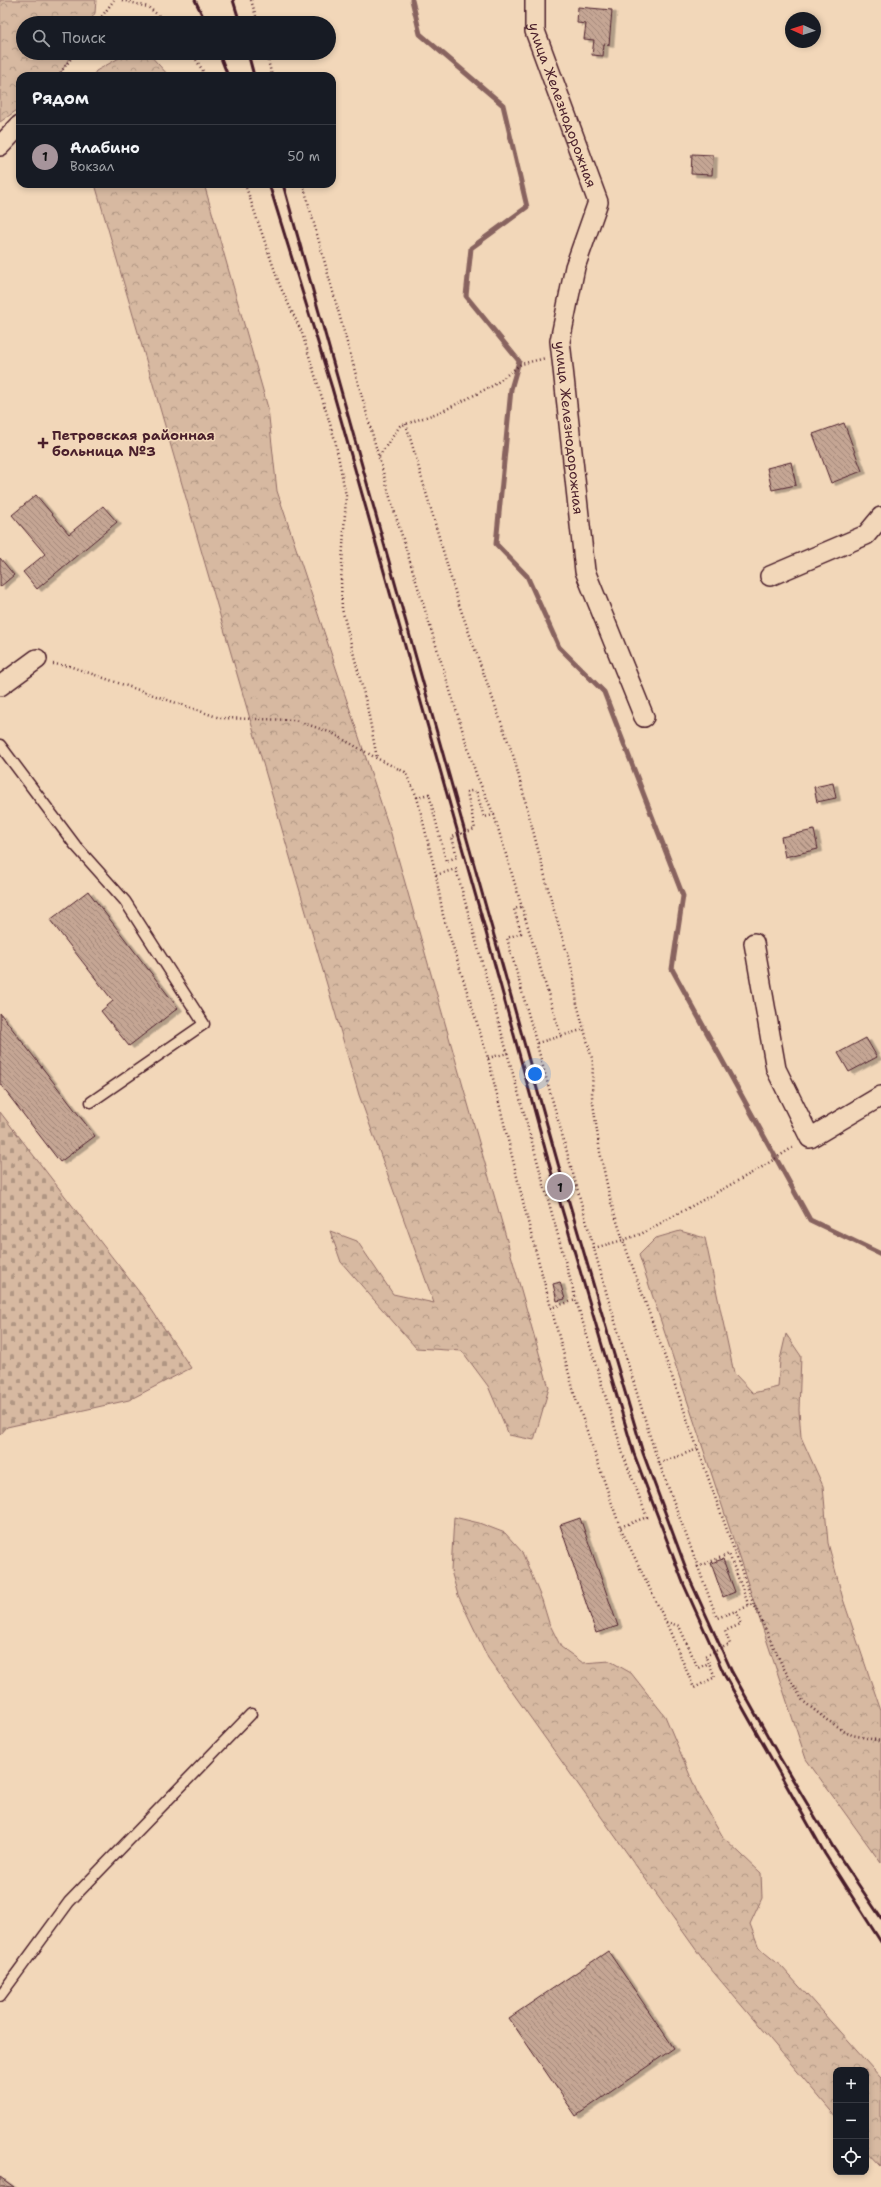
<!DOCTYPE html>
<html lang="ru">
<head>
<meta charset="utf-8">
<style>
	:root { --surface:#171b24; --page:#20242c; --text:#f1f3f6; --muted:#9ea1a6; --line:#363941; --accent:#a6949b }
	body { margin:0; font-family:"Shantell Sans",sans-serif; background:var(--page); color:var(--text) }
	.controls { position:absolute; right:12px; bottom:12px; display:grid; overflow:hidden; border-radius:8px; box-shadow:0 2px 6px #0003 }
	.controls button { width:36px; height:36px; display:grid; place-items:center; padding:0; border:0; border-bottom:1px solid var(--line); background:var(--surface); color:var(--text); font:20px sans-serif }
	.compass { position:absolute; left:785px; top:12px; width:36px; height:36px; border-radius:50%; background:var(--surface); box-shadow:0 2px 6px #0003; rotate:273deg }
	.you { position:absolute; left:535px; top:1074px; width:14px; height:14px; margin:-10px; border:3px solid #fff; border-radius:50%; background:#1a73e8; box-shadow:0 0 0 6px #1a73e833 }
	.badge { display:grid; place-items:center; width:26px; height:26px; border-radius:50%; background:var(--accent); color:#111; font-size:13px; font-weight:700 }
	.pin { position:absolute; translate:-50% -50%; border:2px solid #fff; box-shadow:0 1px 4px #0006 }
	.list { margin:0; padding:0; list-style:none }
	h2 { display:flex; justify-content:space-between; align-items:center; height:52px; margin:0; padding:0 16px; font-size:17px }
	h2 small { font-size:13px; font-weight:400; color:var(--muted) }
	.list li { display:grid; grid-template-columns:26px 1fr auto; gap:12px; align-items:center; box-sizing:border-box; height:64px; padding:0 16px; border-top:1px solid var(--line) }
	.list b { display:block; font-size:15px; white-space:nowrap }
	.list p { margin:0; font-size:13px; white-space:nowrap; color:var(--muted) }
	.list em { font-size:13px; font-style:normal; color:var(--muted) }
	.icon { flex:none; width:22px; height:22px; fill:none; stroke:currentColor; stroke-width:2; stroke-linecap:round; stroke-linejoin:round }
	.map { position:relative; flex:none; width:881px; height:2187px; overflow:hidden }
	.search { position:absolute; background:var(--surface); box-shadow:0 2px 6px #0003; left:16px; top:16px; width:320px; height:44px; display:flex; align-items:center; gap:10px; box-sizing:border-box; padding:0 14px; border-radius:22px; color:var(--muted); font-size:15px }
	.panel { position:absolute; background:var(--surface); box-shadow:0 2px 6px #0003; left:16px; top:72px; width:320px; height:116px; border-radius:12px }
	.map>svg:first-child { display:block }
	.forest { fill:url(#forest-crowns); stroke:#906c66 }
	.cemetery { fill:url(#cemetery-stones); stroke:#906c66 }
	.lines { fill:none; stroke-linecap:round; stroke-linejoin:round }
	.stream { stroke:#88635f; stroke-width:5 }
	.building { fill:url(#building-back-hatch); stroke:#4a1f2b; filter:url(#shadow) }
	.lane-casing { stroke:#4a1f2b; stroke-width:13 }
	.street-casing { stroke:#4a1f2b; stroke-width:22 }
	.path { stroke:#4a1f2b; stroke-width:2.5; stroke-dasharray:1 3; stroke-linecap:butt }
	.lane { stroke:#f2d7b9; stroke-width:10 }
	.street { stroke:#f2d7b9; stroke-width:19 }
	.rail { stroke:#4a1f2b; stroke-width:3 }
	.poi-dot { fill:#4a1f2b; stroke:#f2d7b9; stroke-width:1.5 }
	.labels { text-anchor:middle; stroke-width:3; stroke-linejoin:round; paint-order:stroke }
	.street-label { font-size:14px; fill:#4a1f2b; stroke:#f2d7b9 }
	.poi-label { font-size:14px; font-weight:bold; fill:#4a1f2b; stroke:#f2d7b9; text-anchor:start }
</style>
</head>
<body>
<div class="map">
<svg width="881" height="2187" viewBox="0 0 881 2187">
	<defs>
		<pattern id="forest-crowns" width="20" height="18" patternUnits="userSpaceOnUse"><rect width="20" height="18" fill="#d7b9a1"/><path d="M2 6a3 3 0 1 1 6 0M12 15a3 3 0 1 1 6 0" fill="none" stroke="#b09683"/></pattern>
		<pattern id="cemetery-stones" width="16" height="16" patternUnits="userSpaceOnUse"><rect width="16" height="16" fill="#d7b9a1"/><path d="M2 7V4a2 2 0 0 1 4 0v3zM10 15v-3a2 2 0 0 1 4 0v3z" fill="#b09683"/></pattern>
		<pattern id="building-back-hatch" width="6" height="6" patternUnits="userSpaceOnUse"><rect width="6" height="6" fill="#c5a694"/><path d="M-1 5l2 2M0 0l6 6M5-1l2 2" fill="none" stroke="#a28779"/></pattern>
		<filter id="shadow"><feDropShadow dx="4.5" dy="2.5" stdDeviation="0" flood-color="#0004"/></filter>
	</defs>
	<rect width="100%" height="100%" fill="#f2d7b9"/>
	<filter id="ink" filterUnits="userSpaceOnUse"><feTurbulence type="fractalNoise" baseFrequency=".025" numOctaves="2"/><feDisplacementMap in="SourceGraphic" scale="8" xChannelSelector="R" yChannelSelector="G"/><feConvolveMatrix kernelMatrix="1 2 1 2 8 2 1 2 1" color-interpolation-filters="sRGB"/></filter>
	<g filter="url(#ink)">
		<g class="forest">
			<path d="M0 0H96L95 13 89 23H23V53H72L59 76H20V108L0 122Z"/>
			<path d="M128 53H148L169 76H93L96 71Z"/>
			<path d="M95 184H204L268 408 277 491 390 830 549 1388 534 1440 509 1435 488 1386 462 1351 416 1348 341 1262 330 1231 357 1241 393 1294 434 1303 359 1095Z"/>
			<path d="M680 1231 705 1238 734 1373 753 1393 778 1387 780 1360 786 1334 801 1356 799 1410 801 1437 823 1486 828 1543 843 1599 881 1711V1863L806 1759 639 1255 656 1238Z"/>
			<path d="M454 1517 479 1523 505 1533 522 1552 542 1600 549 1623 561 1647 583 1663 610 1661 631 1673 665 1716 697 1792 723 1837 761 1873 762 1898 750 1924 759 1948 782 1967 881 2078V2166L866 2150V2070H836V2117L704 1961 488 1658 458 1595 451 1571Z"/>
		</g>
		<path class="cemetery" d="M0 1112 143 1297 191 1368 129 1400 7 1427 0 1435Z"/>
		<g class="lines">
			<path class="stream" d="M412 0 420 34 503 105 527 207 471 248 466 296 519 361 511 389 496 544 527 576 559 647 604 692 683 896 672 969 810 1220 881 1254"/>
		</g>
		<g class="building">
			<path d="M578 7 612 10 609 45 604 44 603 56 592 55 594 40 584 39 586 24 577 23Z"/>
			<path d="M692 154 713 155 712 175 691 174Z"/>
			<path d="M844 423 862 471 831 483 813 434Z"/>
			<path d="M791 462 796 485 772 490 767 468Z"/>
			<path d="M36 495 69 534 103 506 117 522 37 589 23 572 45 554 12 515Z"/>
			<path d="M0 558 14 575 0 587Z"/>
			<path d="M833 783 836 798 817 802 814 787Z"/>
			<path d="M814 830 818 849 785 857 781 837Z"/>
			<path d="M88 891 178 1008 129 1046 101 1011 113 1001 50 920Z"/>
			<path d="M0 1013 95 1136 60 1162 0 1084Z"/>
			<path d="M866 1038 877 1057 849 1072 838 1053Z"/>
			<path d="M560 1282 565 1299 557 1301 553 1284Z"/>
			<path d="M580 1518 618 1626 596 1633 560 1525Z"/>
			<path d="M723 1559 735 1592 723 1597 711 1563Z"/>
			<path d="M608 1951 674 2048 576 2116 509 2018Z"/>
			<path d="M0 2177 14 2187H0Z"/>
		</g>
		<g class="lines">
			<g class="lane-casing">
				<g id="lane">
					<path d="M0 745 75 845 125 901 204 1024 91 1102"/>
					<path d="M0 1996 69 1902 251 1714"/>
				</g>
			</g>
			<g class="street-casing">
				<g id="street">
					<path id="s1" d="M535 0V31L598 202 575 267 560 341 585 571 644 717"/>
					<path d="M0 146 20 125"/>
					<path d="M770 576 866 535 881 517"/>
					<path d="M0 686 37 659"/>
					<path d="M754 943 776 1069 810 1138 881 1096"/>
				</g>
			</g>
			<g class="path">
				<path d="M122 0 148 7 168 23"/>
				<path d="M251 0 258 23"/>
				<path d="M97 23 114 0"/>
				<path d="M192 53 206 76"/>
				<path d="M266 53 272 76"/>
				<path d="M58 76 75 53"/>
				<path d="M245 184 280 286 302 333 335 440 346 496 341 581 342 609 367 706 377 758"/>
				<path d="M303 184 389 494 476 774 494 815"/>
				<path d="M406 424 458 602 514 758 553 907 573 972 577 1004 593 1062 592 1096 600 1152 611 1203 623 1240 641 1234 759 1169 795 1146"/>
				<path d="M379 456 400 426 443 411 494 385 521 364 546 358"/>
				<path d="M53 664 69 666 220 718 295 720 332 733 378 759 405 772 417 797 429 794 446 861 457 857 452 837 475 829 467 792 476 790 484 817 494 815 561 1036 585 1029"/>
				<path d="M417 797 436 875 443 915 488 1058 530 1230 575 1396 620 1527 666 1622 679 1626 698 1668 709 1663 705 1656 730 1644 725 1631 741 1624 736 1611"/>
				<path d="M436 875 456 869 576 1300 624 1457 647 1517 620 1527"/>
				<path d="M521 907 514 909 521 933 507 938 607 1295 654 1449 717 1618 754 1604"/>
				<path d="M537 1043 561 1036"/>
				<path d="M488 1058 508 1053"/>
				<path d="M594 1248 623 1240 752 1600 783 1667 803 1701 827 1720 852 1735 881 1741"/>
				<path d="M550 1308 576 1300"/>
				<path d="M659 1463 698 1449"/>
				<path d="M697 1567 729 1554 749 1606"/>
				<path d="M666 1622 694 1688 715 1677 709 1663"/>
			</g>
			<use href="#lane" class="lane"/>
			<use href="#street" class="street"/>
			<g class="rail">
				<path d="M195 0 206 23"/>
				<path d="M233 0 240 23"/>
				<path d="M219 53 228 76"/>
				<path d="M248 53 254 76"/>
				<path d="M269 184 332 388 484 925 556 1189 634 1454 684 1585 725 1676 825 1854 881 1942"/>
				<path d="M283 184 564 1185 643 1453 691 1582 732 1672 780 1758 833 1847 881 1918"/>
			</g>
		</g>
	</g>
	<path class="poi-dot" d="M41 437h4v4h4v4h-4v4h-4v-4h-4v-4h4z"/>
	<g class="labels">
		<g class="street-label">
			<text dy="5" stroke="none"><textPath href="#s1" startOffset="110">улица Железнодорожная</textPath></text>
			<text dy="5" stroke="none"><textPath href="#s1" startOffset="445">улица Железнодорожная</textPath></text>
		</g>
		<g class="poi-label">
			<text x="52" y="440">Петровская районная<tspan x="52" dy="16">больница №3</tspan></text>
		</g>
	</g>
</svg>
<div class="controls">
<button>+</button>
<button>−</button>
<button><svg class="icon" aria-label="locate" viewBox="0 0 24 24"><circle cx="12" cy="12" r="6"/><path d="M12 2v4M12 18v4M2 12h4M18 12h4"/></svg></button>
</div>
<svg class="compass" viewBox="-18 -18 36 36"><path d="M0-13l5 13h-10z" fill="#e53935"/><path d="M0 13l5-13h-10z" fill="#9ea1a6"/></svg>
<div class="you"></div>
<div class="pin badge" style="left:560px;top:1187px">1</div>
<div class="search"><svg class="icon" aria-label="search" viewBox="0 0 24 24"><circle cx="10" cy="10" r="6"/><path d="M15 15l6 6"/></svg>Поиск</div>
<section class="panel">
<h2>Рядом<small></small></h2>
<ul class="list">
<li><span class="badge">1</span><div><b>Алабино</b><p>Вокзал</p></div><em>50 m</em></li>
</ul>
</section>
</div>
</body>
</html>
